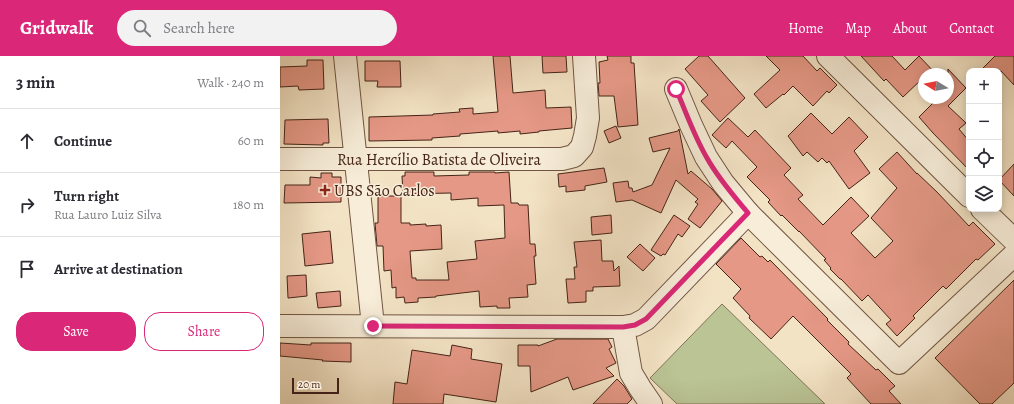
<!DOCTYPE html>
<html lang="en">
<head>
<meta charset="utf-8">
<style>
	:root { --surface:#fff; --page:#f2f2f3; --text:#2b2b33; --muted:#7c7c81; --line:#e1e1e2; --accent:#db2777 }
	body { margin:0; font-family:Alegreya,serif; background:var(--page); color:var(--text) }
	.controls { position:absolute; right:12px; top:12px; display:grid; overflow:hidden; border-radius:8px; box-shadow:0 2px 10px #0003 }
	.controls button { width:36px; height:36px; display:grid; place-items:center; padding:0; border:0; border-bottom:1px solid var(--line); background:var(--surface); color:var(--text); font:20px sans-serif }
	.compass { position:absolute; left:638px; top:12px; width:36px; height:36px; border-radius:50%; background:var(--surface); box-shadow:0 2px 10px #0003; rotate:280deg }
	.scale { position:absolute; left:12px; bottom:10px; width:47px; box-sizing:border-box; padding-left:4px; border:2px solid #452417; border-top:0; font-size:11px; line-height:14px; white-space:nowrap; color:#452417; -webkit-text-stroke:3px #f7edd9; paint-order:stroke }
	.stop { position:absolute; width:12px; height:12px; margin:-9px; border:3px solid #db2777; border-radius:50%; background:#fff }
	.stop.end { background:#db2777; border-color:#fff; box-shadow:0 1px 4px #0008 }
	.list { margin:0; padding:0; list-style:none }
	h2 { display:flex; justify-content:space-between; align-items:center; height:52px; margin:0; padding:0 16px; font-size:17px }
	h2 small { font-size:13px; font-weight:400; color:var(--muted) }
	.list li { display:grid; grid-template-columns:26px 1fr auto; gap:12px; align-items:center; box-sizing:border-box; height:64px; padding:0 16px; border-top:1px solid var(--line) }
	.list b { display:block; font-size:15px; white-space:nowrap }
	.list p { margin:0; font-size:13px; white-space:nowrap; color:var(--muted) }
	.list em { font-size:13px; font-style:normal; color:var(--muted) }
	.actions { display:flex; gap:8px; padding:12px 16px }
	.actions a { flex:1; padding:9px 0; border:1px solid var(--accent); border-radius:16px; text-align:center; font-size:14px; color:var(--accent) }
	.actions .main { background:var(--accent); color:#fff }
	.icon { flex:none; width:22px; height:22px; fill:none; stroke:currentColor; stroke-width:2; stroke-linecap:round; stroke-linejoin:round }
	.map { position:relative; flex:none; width:734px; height:348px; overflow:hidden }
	header { display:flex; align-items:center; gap:24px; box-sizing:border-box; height:56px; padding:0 20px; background:var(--accent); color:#fff }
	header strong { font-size:19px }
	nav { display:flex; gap:22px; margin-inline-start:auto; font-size:14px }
	.search { width:280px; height:36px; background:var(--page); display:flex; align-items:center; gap:10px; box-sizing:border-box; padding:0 14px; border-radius:22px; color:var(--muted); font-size:15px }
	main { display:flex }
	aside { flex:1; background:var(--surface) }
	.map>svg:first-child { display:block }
	.green { fill:#bac495; stroke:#807456 }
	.building { fill:#e59886; stroke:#452417 }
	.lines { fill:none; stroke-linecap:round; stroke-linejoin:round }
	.minor-casing { stroke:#705442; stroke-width:24 }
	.minor { stroke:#f7edd9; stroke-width:22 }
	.route { stroke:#db2777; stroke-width:5 }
	.poi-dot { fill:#8f2418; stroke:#f7edd9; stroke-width:1.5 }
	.labels { text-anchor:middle; stroke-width:3; stroke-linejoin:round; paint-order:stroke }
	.street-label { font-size:16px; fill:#452417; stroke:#f7edd9 }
	.poi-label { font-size:16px; fill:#452417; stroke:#f7edd9; text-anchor:start }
</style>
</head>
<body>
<header>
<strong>Gridwalk</strong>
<div class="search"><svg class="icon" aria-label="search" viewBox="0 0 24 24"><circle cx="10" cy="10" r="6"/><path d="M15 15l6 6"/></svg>Search here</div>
<nav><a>Home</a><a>Map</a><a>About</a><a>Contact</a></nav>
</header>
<main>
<aside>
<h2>3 min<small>Walk · 240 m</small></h2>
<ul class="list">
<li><svg class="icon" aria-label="ahead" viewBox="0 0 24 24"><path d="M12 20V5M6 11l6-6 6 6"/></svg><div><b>Continue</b></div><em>60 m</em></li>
<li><svg class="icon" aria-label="right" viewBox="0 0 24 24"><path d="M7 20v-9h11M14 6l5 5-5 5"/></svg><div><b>Turn right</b><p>Rua Lauro Luiz Silva</p></div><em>180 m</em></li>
<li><svg class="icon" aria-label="arrive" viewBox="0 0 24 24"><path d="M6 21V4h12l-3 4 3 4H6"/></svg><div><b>Arrive at destination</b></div></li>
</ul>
<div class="actions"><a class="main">Save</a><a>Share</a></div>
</aside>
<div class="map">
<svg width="734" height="348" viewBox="0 0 734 348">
	<rect width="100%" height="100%" fill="#f3e3c5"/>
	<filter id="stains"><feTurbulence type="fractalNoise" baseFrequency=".005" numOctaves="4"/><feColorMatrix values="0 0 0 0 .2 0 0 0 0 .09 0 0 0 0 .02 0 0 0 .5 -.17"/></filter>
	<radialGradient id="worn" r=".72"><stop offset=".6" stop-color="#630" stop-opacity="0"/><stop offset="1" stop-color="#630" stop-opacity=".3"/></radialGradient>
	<path class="green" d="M442 248 545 348H397L370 322Z"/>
	<g class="building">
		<path d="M213 0H230L233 37 265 34 266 52 291 51 292 72 259 75V76L240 78V75L218 77V75L180 78V80L152 82V84L89 85V61L153 59V58L180 56 179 53 193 52V58L218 56Z"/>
		<path d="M262 0H286L287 16 263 17Z"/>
		<path d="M327 0H351V7H354L358 69 338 71 334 40H319L318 27H320L319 6 328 4Z"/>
		<path d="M419 0H428L465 42 440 66 421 45 428 39 405 13Z"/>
		<path d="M486 0H523L537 15 540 12 557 29 549 37 547 35 533 50 513 30 504 39 503 38 486 52 474 38 500 14Z"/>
		<path d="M581 0H612L625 14 639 0 656 18H644V21L623 41 606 23 604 25Z"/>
		<path d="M715 0H734V29L721 15H700Z"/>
		<path d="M27 4H43L44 33 19 34 18 30 0 31V11L27 10Z"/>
		<path d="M85 5H120L121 31H97L98 25H85Z"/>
		<path d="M668 13 686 32 668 50 686 67 679 73 689 85V114L653 77 639 61 658 42H668Z"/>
		<path d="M531 57 552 78 569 61 588 81 574 95 590 117 569 133 549 105 547 107 542 102 538 106 527 96 523 100 508 80Z"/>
		<path d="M448 62 468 81 475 74 511 112 504 119 523 139 518 143 543 169 571 141 589 160 571 177 595 202 613 185 591 162 617 132 599 113 617 96 637 118V117L657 136 689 170 693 166 715 188 698 204 696 203 666 233 663 230 633 260 635 262 617 280 606 268 611 264 588 239 582 245 561 223H560L550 213 551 212 544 204 546 203 519 175V176L502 159 501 160 488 146 490 144 467 121 477 111 452 85 446 92 432 79Z"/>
		<path d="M48 63 49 87H43V89L4 88 5 64Z"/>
		<path d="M336 70 341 82 329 87 324 75Z"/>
		<path d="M399 73 408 118 411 115 432 133 442 145 420 172 408 163 418 148 415 146 418 143 396 124 381 157 352 144 336 146 333 127 348 125 349 132H352L353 136 372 129 390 92 373 96 369 82 398 75Z"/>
		<path d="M734 108V140L719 124Z"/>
		<path d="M324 112 327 126 305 130V134L286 136V130L279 131 278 118Z"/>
		<path d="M125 116H154V120L189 119V116H215V117L229 116 231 147H238L239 149H248L250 188H255L256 200H254L256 228 247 229 248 241 229 242 230 252H217V250L200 251 199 235 156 240V241L138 242V246L125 247 124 241 116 242V231L112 232 111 214 104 215 103 190H97L95 167H98V140H121V167H130V169L146 168V170L161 169 162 193 130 195 132 222H136V224H169L167 206 197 203 195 185 225 182 224 149 198 150V142L171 144V137L123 138 122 120H125Z"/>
		<path d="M41 117H52V121H61V146L4 147 5 129H30V121L41 122Z"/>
		<path d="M331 159 332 177 312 179 311 161Z"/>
		<path d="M394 159 410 170 402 181 398 178 385 199 383 198 381 200 371 194Z"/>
		<path d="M50 175 53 207 25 210 22 178Z"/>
		<path d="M461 182 480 201 482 200 488 206 490 204 548 263 547 264 569 286 568 288 596 314 598 313 615 330 609 335 621 348H591L567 322 571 318 513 260 491 283 469 262 470 260 453 242 461 233 436 208Z"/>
		<path d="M321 184 322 205H333L334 215 339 210 340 230 313 231V235H306V246L288 247 286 223H295L294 211H297L294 186Z"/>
		<path d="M360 188 375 202 363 215 347 201Z"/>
		<path d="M26 219 27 240 8 242 7 220Z"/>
		<path d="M734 224V327L712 348H700L655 302Z"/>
		<path d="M60 235 61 250 38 252 36 237Z"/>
		<path d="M277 283H328L332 291 329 293 336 307 326 312 334 320 293 334 288 321 251 336 250 310H238V289H258V290Z"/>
		<path d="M0 287 31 289V287H71V306L42 305 43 304 0 300Z"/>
		<path d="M172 289 192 293 191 303 222 308 216 346 164 338 163 348H113L115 326 127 328 132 294 170 300Z"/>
		<path d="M337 323 344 330 352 343 347 348H313Z"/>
	</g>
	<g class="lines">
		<g class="minor-casing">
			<g id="minor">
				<path d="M65 0 93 270"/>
				<path d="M548 0 689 140"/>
				<path d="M396 33 411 69 426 101 443 127 468 157 619 307 734 199"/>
				<path d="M0 103H282L294 100 302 91 305 80 308 62 304 0"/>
				<path d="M702 153 734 184"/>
				<path d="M0 270 343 271 355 269 366 263 468 157"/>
				<path d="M343 271 351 317 360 332 371 348"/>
			</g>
		</g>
		<use href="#minor" class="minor"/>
	</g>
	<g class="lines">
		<path class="route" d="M93 270 343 271 355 269 366 263 468 157C453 139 438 122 427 102 414 80 406 56 396 33"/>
	</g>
	<path class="poi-dot" d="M43 128h4v4h4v4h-4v4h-4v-4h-4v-4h4z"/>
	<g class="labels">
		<g class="street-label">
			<text x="159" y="109">Rua Hercílio Batista de Oliveira</text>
		</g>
		<g class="poi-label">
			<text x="54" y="140">UBS São Carlos</text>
		</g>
	</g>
	<rect width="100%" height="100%" filter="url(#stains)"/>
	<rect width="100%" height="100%" fill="url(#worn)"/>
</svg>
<div class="controls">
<button>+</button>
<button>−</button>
<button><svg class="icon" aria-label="locate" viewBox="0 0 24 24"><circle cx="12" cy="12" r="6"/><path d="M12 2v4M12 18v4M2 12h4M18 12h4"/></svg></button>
<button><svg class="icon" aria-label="layers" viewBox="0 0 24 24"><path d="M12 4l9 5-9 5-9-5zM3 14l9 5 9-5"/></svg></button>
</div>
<svg class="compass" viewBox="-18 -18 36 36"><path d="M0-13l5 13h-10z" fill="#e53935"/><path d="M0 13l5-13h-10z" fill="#7c7c81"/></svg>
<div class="scale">20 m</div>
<div class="stop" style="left:396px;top:33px"></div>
<div class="stop end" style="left:93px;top:270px"></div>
</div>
</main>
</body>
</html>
